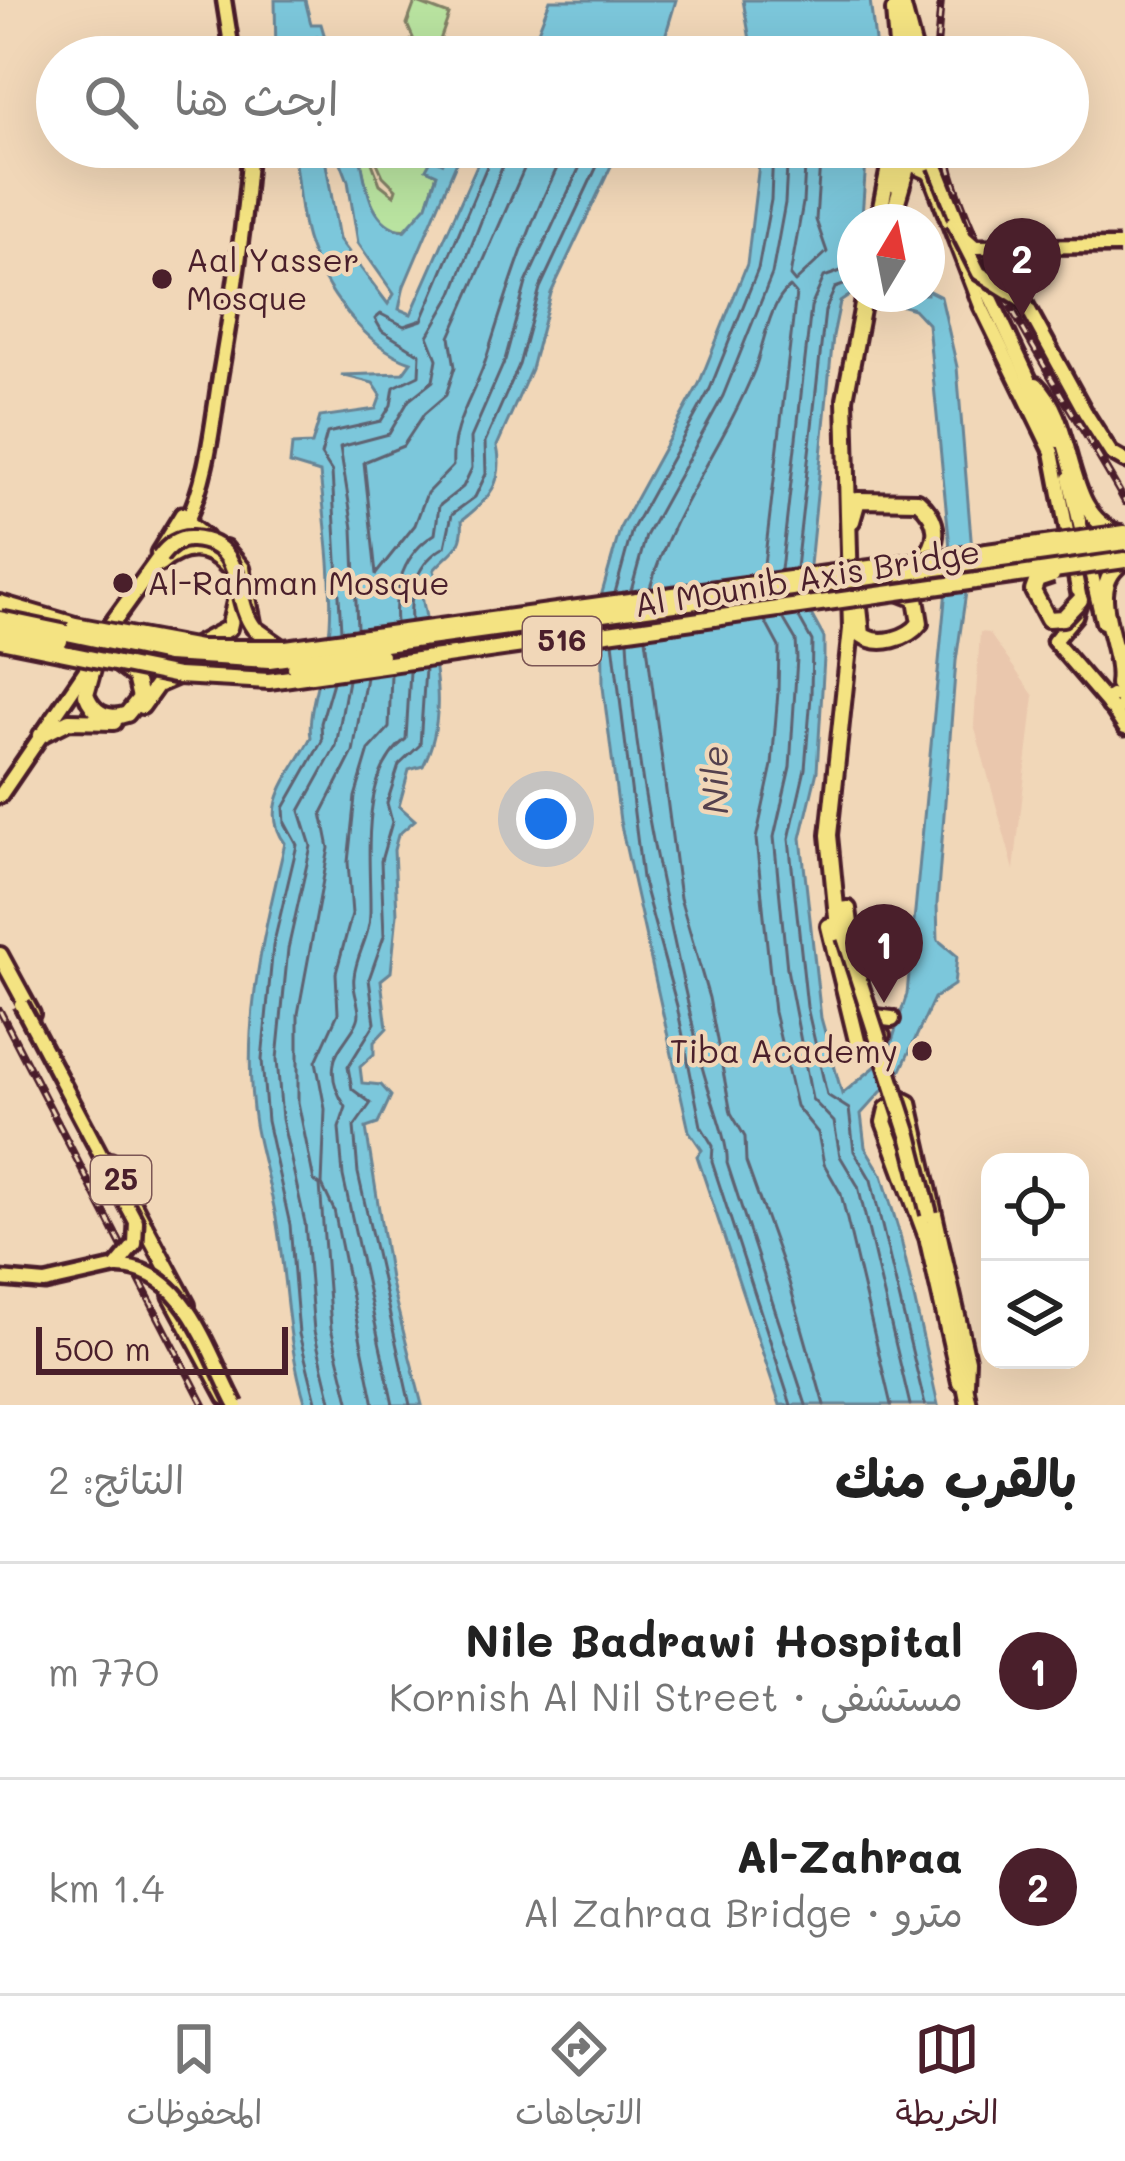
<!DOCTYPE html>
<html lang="ar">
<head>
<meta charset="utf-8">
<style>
	:root { --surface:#fff; --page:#f6f6f6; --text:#222; --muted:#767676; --line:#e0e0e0; --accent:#4a1f2b }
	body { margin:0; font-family:Mali,"Playpen Sans Arabic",sans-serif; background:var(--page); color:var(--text); direction:rtl }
	.controls { position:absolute; right:36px; bottom:36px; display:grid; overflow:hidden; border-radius:24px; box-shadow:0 12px 48px #0002 }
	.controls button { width:108px; height:108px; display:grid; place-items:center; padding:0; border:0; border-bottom:3px solid var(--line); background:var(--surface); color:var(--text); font:60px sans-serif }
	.compass { position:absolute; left:837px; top:204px; width:108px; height:108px; border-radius:50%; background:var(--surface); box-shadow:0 12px 48px #0002; rotate:10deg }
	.scale { position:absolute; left:36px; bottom:30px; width:252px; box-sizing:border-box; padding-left:12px; border:6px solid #4a1f2b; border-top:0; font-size:33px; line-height:42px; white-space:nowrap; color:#4a1f2b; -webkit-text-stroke:9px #f1d7b8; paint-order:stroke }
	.you { position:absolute; left:546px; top:819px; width:42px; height:42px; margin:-30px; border:9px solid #fff; border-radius:50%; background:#1a73e8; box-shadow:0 0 0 18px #1a73e833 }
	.badge { display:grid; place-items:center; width:78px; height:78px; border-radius:50%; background:var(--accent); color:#fff; font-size:39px; font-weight:700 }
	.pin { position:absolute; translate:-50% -99px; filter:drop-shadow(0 3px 6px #0008) }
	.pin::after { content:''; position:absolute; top:63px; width:42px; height:36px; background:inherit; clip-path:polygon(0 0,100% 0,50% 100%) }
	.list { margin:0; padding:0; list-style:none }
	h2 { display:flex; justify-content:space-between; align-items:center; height:156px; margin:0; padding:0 48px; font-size:51px }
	h2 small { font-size:39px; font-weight:400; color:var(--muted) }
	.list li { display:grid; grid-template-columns:78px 1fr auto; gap:36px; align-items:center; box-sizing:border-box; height:216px; padding:0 48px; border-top:3px solid var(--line) }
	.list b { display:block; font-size:45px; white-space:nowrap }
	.list p { margin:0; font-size:39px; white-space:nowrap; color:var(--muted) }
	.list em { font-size:39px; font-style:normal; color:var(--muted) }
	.icon { flex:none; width:66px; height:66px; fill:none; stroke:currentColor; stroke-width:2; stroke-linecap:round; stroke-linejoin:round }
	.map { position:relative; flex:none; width:1125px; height:1405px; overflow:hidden; direction:ltr }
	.search { position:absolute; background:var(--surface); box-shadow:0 12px 48px #0002; left:36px; right:36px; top:36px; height:132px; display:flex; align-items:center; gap:30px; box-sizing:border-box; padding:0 42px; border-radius:66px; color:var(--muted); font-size:45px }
	.sheet { height:588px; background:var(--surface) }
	nav { display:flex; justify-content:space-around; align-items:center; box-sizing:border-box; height:168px; border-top:3px solid var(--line); background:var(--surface); font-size:33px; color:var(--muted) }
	nav a { display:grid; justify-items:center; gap:6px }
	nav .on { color:var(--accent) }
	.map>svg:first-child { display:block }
	.built { fill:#eac7ad }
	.green { fill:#b9e3a0; stroke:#828166; stroke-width:3 }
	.water { fill:#7cc7db; stroke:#688495; stroke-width:3 }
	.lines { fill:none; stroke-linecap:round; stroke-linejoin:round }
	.shore { stroke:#5e6271; stroke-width:3 }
	.major-casing { stroke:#4a1f2b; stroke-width:21 }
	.highway-casing { stroke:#4a1f2b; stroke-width:22 }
	.major { stroke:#f4e382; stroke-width:12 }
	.highway { stroke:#f4e382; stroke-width:14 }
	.rail-casing { stroke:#4a1f2b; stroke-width:8 }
	.rail { stroke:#f1d7b8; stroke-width:3; stroke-dasharray:9; stroke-linecap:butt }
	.major-bridge-casing { stroke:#4a1f2b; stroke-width:21; stroke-linecap:butt }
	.highway-bridge-casing { stroke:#4a1f2b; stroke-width:22; stroke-linecap:butt }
	.major-bridge { stroke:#f4e382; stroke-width:12 }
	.highway-bridge { stroke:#f4e382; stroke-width:14 }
	.poi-dot { fill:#4a1f2b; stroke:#f1d7b8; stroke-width:4.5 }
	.labels { text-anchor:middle; stroke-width:9; stroke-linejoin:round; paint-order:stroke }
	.shield { fill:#f1d7b8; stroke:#7c5655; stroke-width:3 }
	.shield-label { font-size:30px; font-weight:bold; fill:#4a1f2b }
	.poi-label { font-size:33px; fill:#4a1f2b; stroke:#f1d7b8; text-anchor:start }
	.street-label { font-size:33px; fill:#4a1f2b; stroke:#f1d7b8 }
	.water-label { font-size:36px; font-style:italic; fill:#54414e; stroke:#f1d7b8 }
</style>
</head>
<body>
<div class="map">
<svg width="1125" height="1405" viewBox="0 0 1125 1405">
	<rect width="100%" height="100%" fill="#f1d7b8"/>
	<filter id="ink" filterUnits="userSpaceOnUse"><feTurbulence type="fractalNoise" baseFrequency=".00833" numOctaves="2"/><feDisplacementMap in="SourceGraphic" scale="24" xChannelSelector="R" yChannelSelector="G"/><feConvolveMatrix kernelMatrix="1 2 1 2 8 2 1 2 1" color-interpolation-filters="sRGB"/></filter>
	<g filter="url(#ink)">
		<path class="built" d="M980 632 989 633 1034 696 1014 870 974 725Z"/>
		<g class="green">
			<path d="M415 2 449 15 434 57H415L404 48 413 38 407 24Z"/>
			<path d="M358 147H366L380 184 394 195 396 189 383 176 370 147H391L389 157 409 161 411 147H438L448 154 436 153 444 164 432 158 427 169 437 174 427 206 410 229C368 236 365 177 358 147Z"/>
		</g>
		<g class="water">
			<path d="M275 0H305L311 24H321L326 41 335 48 330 57H322L317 37 312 38 314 57H288L286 49 276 57Z"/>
			<path d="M550 0H676L659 57H528Z"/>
			<path d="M743 0H870L877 57H753Z"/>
			<path d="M292 147H323L339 239 388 304 394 294 358 243 348 181 335 147H358C366 178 366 224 404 231L427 205 437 174 426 169 432 158 444 164 433 157 435 153 447 157 440 147H463L404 286 399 309 411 314 485 147H620L551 293 531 369 497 446C505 481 489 500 462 520 465 549 450 551 434 570L440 590 422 596C431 649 451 713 423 766L409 770 399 806 415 820 398 835 394 850 397 914 391 972 381 980 387 1028 374 1042V1054L360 1067 362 1083 381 1085 391 1096 378 1124 366 1128 390 1279 422 1405H306C287 1344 287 1285 277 1224 272 1190 261 1158 255 1124 240 1027 263 938 285 843 258 806 293 773 311 737 306 712 327 657 330 626 333 576 325 523 320 473L290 464 292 445 312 444 320 417 376 409 381 395 373 383 341 375 403 373 411 362C365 347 323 288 308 242 298 212 299 178 292 147Z"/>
			<path d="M761 147H867L862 217 855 222V292L840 302 833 336 806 605 824 638V658L817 771 801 838 821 1018 842 1094 887 1057 907 994 950 548 928 324 914 309 862 294H927V290L941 297 957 367 972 551 956 661 937 904 938 940 957 956 954 985 934 998 901 1070 861 1114 865 1147 882 1175 900 1235 938 1405H780L697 1156 702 1150 689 1131 620 821 603 687 602 593 621 526 699 384 747 264Z"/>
		</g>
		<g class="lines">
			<g class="shore">
				<path d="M528 147 524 169 450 337 455 367 446 395 424 414 403 446 364 462 376 574 415 525 427 493 453 466C450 423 476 394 488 353 510 282 532 213 568 147"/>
				<path d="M806 147 803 203 790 276 795 282 827 252 816 220 821 147"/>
				<path d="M796 568 825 311 835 288 855 281"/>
				<path d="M781 570 811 307 824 277 855 266"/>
				<path d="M650 588C673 509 723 447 754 371 764 345 768 305 790 287L796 294 763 573"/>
				<path d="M631 591 646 536 723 396 772 274 785 203 788 147"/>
				<path d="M615 593 632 530 710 389 758 269 771 200 773 147"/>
				<path d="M798 616 812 641 811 696 805 769 789 839 807 1007 827 1095 849 1109 854 1151 871 1180 925 1405"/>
				<path d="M783 618 796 640 797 658 790 767 774 837 787 969 812 1099 834 1122 840 1156 858 1186 910 1405"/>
				<path d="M411 621C409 592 417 561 445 547L452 514 475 497 486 474 485 442 519 365 540 288 606 147"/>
				<path d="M765 621 779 647 778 692 772 765 756 839 774 1012 796 1106 818 1133 824 1164 841 1194 891 1405"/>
				<path d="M396 623C393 588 404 553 435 534L439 506 463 487 472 468 471 438 505 360 526 283 589 147"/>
				<path d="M357 628 353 528 340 447 389 434 409 400 433 381 437 359 428 336 453 293 510 147"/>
				<path d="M341 631 332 472 321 455 327 433 381 421 391 405 394 387 419 375 420 354 382 331 375 319 381 314 404 326 422 320 495 147"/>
				<path d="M646 638 680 898 709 998 731 1113 745 1137 746 1162 789 1282 824 1405"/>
				<path d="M628 640C634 783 670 920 700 1058 705 1085 730 1144 727 1163L806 1405"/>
				<path d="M613 642 642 878 677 1006 701 1126 713 1146 712 1162 791 1405"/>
				<path d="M317 1405 299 1334 290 1225 267 1121 262 1060 273 946 297 845 285 823 284 808 322 741 321 723 333 682"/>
				<path d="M332 1405 314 1331 305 1223 282 1119 277 1059 288 949 311 846 300 811 336 746 348 680"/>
				<path d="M350 1405 331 1328 320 1185 314 1181 298 1102V1014L329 848 322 813 353 752 366 677"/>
				<path d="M374 1405 334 1210 322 1185 325 1109 316 1061 338 1013 336 973 352 914 348 862 355 797 369 750 389 728 391 674"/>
				<path d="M393 1405 343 1176 339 1128 346 1107C337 1094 331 1080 334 1063 336 1046 358 1030 359 1014 359 1002 352 990 354 977 356 955 370 937 370 914 371 861 358 775 406 739L410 671"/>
				<path d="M410 1405 358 1173 354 1127 371 1103 352 1089 348 1067 375 1023 369 979 384 936 381 861 392 822 387 803 399 765 420 745 425 669"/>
			</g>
			<g class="major-casing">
				<g id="major">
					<path d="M224 0 233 57"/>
					<path d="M905 31 906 57"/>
					<path d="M934 147 941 172"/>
					<path d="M906 162 930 173 981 306 1052 452 1080 600 1075 616 1054 641 1110 706"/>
					<path d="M895 186 905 147"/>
					<path d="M978 270 1058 441"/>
					<path d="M1085 412 1111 453 1125 461"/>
					<path d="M1069 478 1103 622"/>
					<path d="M184 527C208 480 212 427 220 376 233 300 245 224 250 147"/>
					<path d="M158 553 182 514"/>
					<circle cx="1115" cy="702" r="7"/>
					<path d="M1112 708 1125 728"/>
					<path d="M0 796 94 658"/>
					<path d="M0 1279 45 1283 116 1267"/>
				</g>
			</g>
			<g class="highway-casing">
				<g id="highway">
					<path d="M901 0 916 57"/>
					<path d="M894 11 898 57"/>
					<path d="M924 147 930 173"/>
					<path d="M878 222 893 147"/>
					<path d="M891 222 913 147"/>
					<path d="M1036 385C1077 424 1063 517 1119 533"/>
					<path d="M852 521 858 500 918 501C940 520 941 541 921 562"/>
					<path d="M186 523 205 538"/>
					<path d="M225 548 242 568 254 628 281 647"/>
					<path d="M160 564C183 544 207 544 228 567"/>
					<path d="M858 598 862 635C879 647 908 639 920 623L916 599 898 592"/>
					<path d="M0 603 75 625"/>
					<path d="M103 636 160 557"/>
					<path d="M197 645 229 628 237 593"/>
					<path d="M98 651 86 694C93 713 108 721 127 714L140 698 135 677 119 665"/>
					<path d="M1118 684C1124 645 1081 587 1125 561"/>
					<path d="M142 706 157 685 178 676"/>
					<path d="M41 735 69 721 114 722"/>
					<path d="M839 910 848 909 854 953"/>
					<path d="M829 926 858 1045 869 1051 882 1036"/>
					<path d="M839 938 829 835 851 629 845 399 865 294"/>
					<path d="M0 955 32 1014"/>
					<path d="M876 1017 892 1019"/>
					<path d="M110 1161 187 1305"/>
					<path d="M925 1228 960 1382"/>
					<path d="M926 1235 884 1122 887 1109 901 1099 909 1103 967 1360 966 1384"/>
					<path d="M171 1295 226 1397"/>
					<path d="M963 1375 969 1405"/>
				</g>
			</g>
			<use href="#major" class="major"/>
			<use href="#highway" class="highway"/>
			<g class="rail-casing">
				<g id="rail">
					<path d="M936 57 941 0"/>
					<path d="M946 147C961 247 1074 409 1125 502"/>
					<path d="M0 1011 204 1405"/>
				</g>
			</g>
			<use href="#rail" class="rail"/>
			<g class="major-bridge-casing">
				<g id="major-bridge">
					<path d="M936 166 964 237 975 247 1119 246"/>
					<path d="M953 222 979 273 1024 301 1085 412"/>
					<path d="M21 1004 136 1222 135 1244 116 1267"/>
					<path d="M117 1267C185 1266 209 1355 236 1405"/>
				</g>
			</g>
			<g class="highway-bridge-casing">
				<g id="highway-bridge">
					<path d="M160 557C168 546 178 538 192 539 248 543 231 598 254 628"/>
					<path d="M1052 575 1037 580 1033 591 1048 619 1063 618 1080 600"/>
					<path d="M0 619 167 654 269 660 1125 542"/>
					<path d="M75 625 199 648H286L1125 533"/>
					<path d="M0 630 60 641"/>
					<path d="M0 640 178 676 269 681 1125 560"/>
					<path d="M295 667 381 656"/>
					<path d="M845 937 909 1135 929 1214"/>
				</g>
			</g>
			<use href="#major-bridge" class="major-bridge"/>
			<use href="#highway-bridge" class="highway-bridge"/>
		</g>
	</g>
	<g class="poi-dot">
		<circle cx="162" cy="279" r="12"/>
		<circle cx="123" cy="583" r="12"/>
		<circle cx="922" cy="1051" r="12"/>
	</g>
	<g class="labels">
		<g class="shield">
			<rect x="523" y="617" width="78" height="48" rx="9"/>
			<rect x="91" y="1156" width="60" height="48" rx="9"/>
		</g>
		<g class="shield-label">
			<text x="562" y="651">516</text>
			<text x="121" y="1190">25</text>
		</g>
		<g class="poi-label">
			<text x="186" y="272">Aal Yasser<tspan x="186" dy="38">Mosque</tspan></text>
			<text x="147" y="595">Al-Rahman Mosque</text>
			<text x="898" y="1063" text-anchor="end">Tiba Academy</text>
		</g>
		<g class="street-label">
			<text transform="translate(807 578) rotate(-9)" y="12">Al Mounib Axis Bridge</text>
		</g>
		<g class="water-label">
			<text transform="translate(715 780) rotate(-91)" y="13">Nile</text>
		</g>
	</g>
</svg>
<div class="controls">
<button><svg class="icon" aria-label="locate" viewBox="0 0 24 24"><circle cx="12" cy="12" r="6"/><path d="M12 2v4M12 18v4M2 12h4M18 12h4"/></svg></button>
<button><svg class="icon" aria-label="layers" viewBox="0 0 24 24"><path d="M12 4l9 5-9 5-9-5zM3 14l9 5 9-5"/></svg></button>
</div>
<svg class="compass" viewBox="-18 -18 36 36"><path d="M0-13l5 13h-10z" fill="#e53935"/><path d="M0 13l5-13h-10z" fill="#767676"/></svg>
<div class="scale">500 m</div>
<div class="you"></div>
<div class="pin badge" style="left:884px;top:1003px">1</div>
<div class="pin badge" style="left:1022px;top:317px">2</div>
<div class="search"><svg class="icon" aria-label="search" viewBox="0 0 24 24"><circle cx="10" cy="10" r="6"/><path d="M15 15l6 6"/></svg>ابحث هنا</div>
</div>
<section class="sheet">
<h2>بالقرب منك<small>النتائج: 2</small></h2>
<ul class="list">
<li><span class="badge">1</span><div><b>Nile Badrawi Hospital</b><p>مستشفى · Kornish Al Nil Street</p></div><em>770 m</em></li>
<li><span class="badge">2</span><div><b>Al-Zahraa</b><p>مترو · Al Zahraa Bridge</p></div><em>1.4 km</em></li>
</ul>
</section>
<nav>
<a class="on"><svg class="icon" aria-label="map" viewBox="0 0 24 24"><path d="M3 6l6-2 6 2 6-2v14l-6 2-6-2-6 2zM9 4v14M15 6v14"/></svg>الخريطة</a>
<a><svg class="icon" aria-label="directions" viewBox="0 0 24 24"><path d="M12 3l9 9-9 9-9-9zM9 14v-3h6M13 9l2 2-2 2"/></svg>الاتجاهات</a>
<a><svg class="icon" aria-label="saved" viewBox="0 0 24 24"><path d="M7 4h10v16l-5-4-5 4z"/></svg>المحفوظات</a>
</nav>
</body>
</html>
